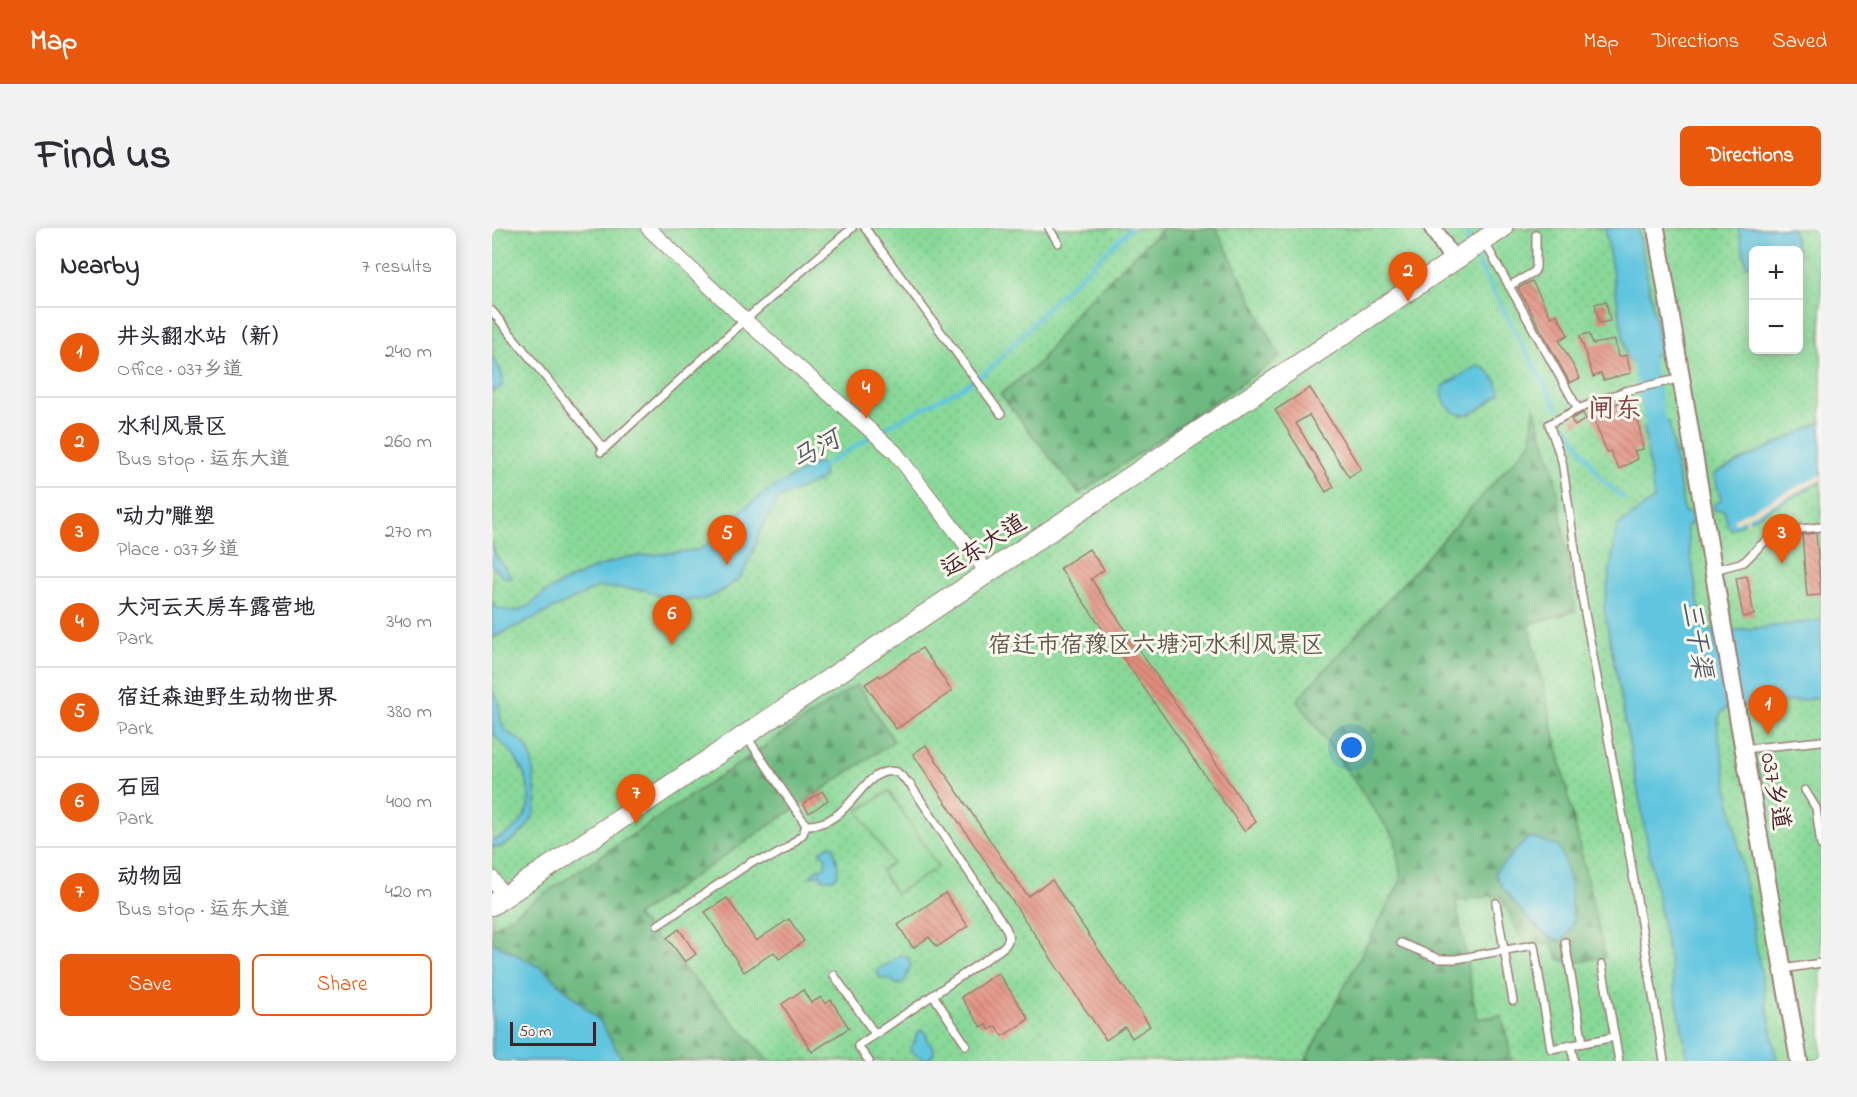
<!DOCTYPE html>
<html lang="en">
<head>
<meta charset="utf-8">
<style>
	:root { --surface:#fff; --page:#f2f2f3; --text:#2b2b33; --muted:#7c7c81; --line:#e1e1e2; --accent:#ea580c }
	body { margin:0; font-family:"Indie Flower","LXGW WenKai TC",sans-serif; background:var(--page); color:var(--text) }
	.controls { position:absolute; right:18px; top:18px; display:grid; overflow:hidden; border-radius:9px; box-shadow:0 3px 15px #0003 }
	.controls button { width:54px; height:54px; display:grid; place-items:center; padding:0; border:0; border-bottom:2px solid var(--line); background:var(--surface); color:var(--text); font:30px sans-serif }
	.scale { position:absolute; left:18px; bottom:15px; width:86px; box-sizing:border-box; padding-left:6px; border:3px solid #4a1f2b; border-top:0; font-size:16px; line-height:21px; white-space:nowrap; color:#4a1f2b; -webkit-text-stroke:4px #fbf7ec; paint-order:stroke }
	.you { position:absolute; left:860px; top:520px; width:21px; height:21px; margin:-15px; border:4px solid #fff; border-radius:50%; background:#1a73e8; box-shadow:0 0 0 9px #1a73e833 }
	.badge { display:grid; place-items:center; width:39px; height:39px; border-radius:50%; background:var(--accent); color:#fff; font-size:20px; font-weight:700 }
	.pin { position:absolute; translate:-50% -50px; filter:drop-shadow(0 2px 3px #0008) }
	.pin::after { content:''; position:absolute; top:32px; width:21px; height:18px; background:inherit; clip-path:polygon(0 0,100% 0,50% 100%) }
	.list { margin:0; padding:0; list-style:none }
	h2 { display:flex; justify-content:space-between; align-items:center; height:78px; margin:0; padding:0 24px; font-size:26px }
	h2 small { font-size:20px; font-weight:400; color:var(--muted) }
	.list li { display:grid; grid-template-columns:39px 1fr auto; gap:18px; align-items:center; box-sizing:border-box; height:90px; padding:0 24px; border-top:2px solid var(--line) }
	.list b { display:block; font-size:22px; white-space:nowrap }
	.list p { margin:0; font-size:20px; white-space:nowrap; color:var(--muted) }
	.list em { font-size:20px; font-style:normal; color:var(--muted) }
	.actions { display:flex; gap:12px; padding:18px 24px }
	.actions a { flex:1; padding:14px 0; border:2px solid var(--accent); border-radius:9px; text-align:center; font-size:21px; color:var(--accent) }
	.actions .main { background:var(--accent); color:#fff }
	.map { position:relative; flex:none; width:1329px; height:833px; overflow:hidden; border-radius:9px }
	header { display:flex; align-items:center; gap:36px; box-sizing:border-box; height:84px; padding:0 30px; background:var(--accent); color:#fff }
	header strong { font-size:28px }
	nav { display:flex; gap:33px; margin-inline-start:auto; font-size:21px }
	.intro { display:flex; align-items:center; justify-content:space-between; box-sizing:border-box; height:144px; padding:0 36px }
	h1 { margin:0; font-size:42px }
	.button { padding:15px 27px; border-radius:9px; background:var(--accent); color:#fff; font-size:21px; font-weight:700 }
	main { display:flex; gap:36px; padding:0 36px }
	aside { flex:1; background:var(--surface); border-radius:9px; box-shadow:0 3px 15px #0003 }
	.map>svg:first-child { display:block }
	.green { fill:url(#green-dots); stroke:#6a7c62; stroke-width:1.5; fill-rule:evenodd }
	.forest { fill:url(#forest-firs); stroke:#5c6c56; stroke-width:1.5 }
	.pitch { fill:#89d999; stroke:#6a7c62; stroke-width:1.5 }
	.water { fill:#61c5df; stroke:#567285; stroke-width:1.5 }
	.pier { fill:#f4dabc }
	.lines { fill:none; stroke-linecap:round; stroke-linejoin:round }
	.stream { stroke:#61c5df; stroke-width:4 }
	.river { stroke:#61c5df; stroke-width:21 }
	.building { fill:url(#building-back-hatch) }
	.service-casing { stroke:#9f7c74; stroke-width:10 }
	.minor-casing { stroke:#9f7c74; stroke-width:16 }
	.tertiary-casing { stroke:#9f7c74; stroke-width:20 }
	.secondary-casing { stroke:#9f7c74; stroke-width:22 }
	.service { stroke:#fff; stroke-width:7 }
	.minor { stroke:#fff; stroke-width:14 }
	.tertiary { stroke:#fff; stroke-width:16 }
	.secondary { stroke:#fff; stroke-width:20 }
	.labels { text-anchor:middle; stroke-width:6; stroke-linejoin:round; paint-order:stroke }
	.street-label { font-size:24px; fill:#4a1f2b; stroke:#fbf7ec }
	.park-label { font-size:24px; fill:#5d574c; stroke:#fbf7ec }
	.water-label { font-size:26px; font-style:italic; fill:#52596a; stroke:#fbf7ec }
	.quarter-label { font-size:27px; fill:#7e4648; stroke:#fbf7ec }
</style>
</head>
<body>
<header>
<strong>Map</strong>
<nav><a>Map</a><a>Directions</a><a>Saved</a></nav>
</header>
<div class="intro"><h1>Find us</h1><a class="button">Directions</a></div>
<main>
<aside>
<h2>Nearby<small>7 results</small></h2>
<ul class="list">
<li><span class="badge">1</span><div><b>井头翻水站（新）</b><p>Office · 037乡道</p></div><em>240 m</em></li>
<li><span class="badge">2</span><div><b>水利风景区</b><p>Bus stop · 运东大道</p></div><em>260 m</em></li>
<li><span class="badge">3</span><div><b>“动力”雕塑</b><p>Place · 037乡道</p></div><em>270 m</em></li>
<li><span class="badge">4</span><div><b>大河云天房车露营地</b><p>Park</p></div><em>340 m</em></li>
<li><span class="badge">5</span><div><b>宿迁森迪野生动物世界</b><p>Park</p></div><em>380 m</em></li>
<li><span class="badge">6</span><div><b>石园</b><p>Park</p></div><em>400 m</em></li>
<li><span class="badge">7</span><div><b>动物园</b><p>Bus stop · 运东大道</p></div><em>420 m</em></li>
</ul>
<div class="actions"><a class="main">Save</a><a>Share</a></div>
</aside>
<div class="map">
<svg width="1329" height="833" viewBox="0 0 1329 833">
	<defs>
		<pattern id="green-dots" width="8" height="8" patternUnits="userSpaceOnUse" patternTransform="scale(1.5)"><rect width="8" height="8" fill="#89d999"/><path d="M2 2h.1M6 6h.1" fill="none" stroke="#78ba84" stroke-width="1.8" stroke-linecap="round"/></pattern>
		<pattern id="forest-firs" width="22" height="20" patternUnits="userSpaceOnUse" patternTransform="scale(1.5)"><rect width="22" height="20" fill="#6eb981"/><path d="M5 1l3.5 6h-7zM16 11l3.5 6h-7z" fill="#5c966a"/></pattern>
		<pattern id="building-back-hatch" width="6" height="6" patternUnits="userSpaceOnUse" patternTransform="scale(1.5)"><rect width="6" height="6" fill="#e08d7d"/><path d="M-1 5l2 2M0 0l6 6M5-1l2 2" fill="none" stroke="#b87367"/></pattern>
	</defs>
	<rect width="100%" height="100%" fill="#fbf7ec"/>
	<filter id="ink" filterUnits="userSpaceOnUse"><feTurbulence type="fractalNoise" baseFrequency=".0167" numOctaves="2"/><feDisplacementMap in="SourceGraphic" scale="12" xChannelSelector="R" yChannelSelector="G"/><feConvolveMatrix kernelMatrix="1 2 1 2 8 2 1 2 1" color-interpolation-filters="sRGB"/></filter>
	<filter id="wash" filterUnits="userSpaceOnUse"><feTurbulence type="fractalNoise" baseFrequency=".008" numOctaves="4" result="noise"/><feDisplacementMap in="SourceGraphic" scale="24" xChannelSelector="R" yChannelSelector="G"/><feGaussianBlur stdDeviation="1.35" result="paint"/><feColorMatrix in="noise" values="0 0 0 0 0 0 0 0 0 0 0 0 0 0 0 0 0 1.4 0 .05"/><feComposite in="paint" operator="in"/></filter>
	<g filter="url(#wash)">
		<rect width="100%" height="100%" fill="#f4dabc"/>
		<path class="green" d="M0 0H1329V833H0ZM1262 22H1306V122H1262Z"/>
		<g class="forest">
			<path d="M671 0H724L788 129 587 266 508 166 545 137 587 81Z"/>
			<path d="M1042 179 1062 243 1084 383 1037 396 1113 729 1081 735 1067 731 1058 714 1033 719 1009 669 997 668 964 673 985 791 1010 787 1020 833H813L909 652 903 611 805 472 1039 214Z"/>
			<path d="M365 456 402 513 144 688 277 833H131L108 793 51 741 0 714V701Z"/>
		</g>
		<path class="pitch" d="M397 563 446 639 404 666 389 643 400 635 366 583Z"/>
		<g class="water">
			<path d="M1113 0H1146L1169 123C1155 129 1156 138 1158 151L1148 153C1146 143 1145 136 1135 131Z"/>
			<path d="M1246 0H1300L1305 22H1262L1261 36 1255 38Z"/>
			<path d="M0 127C6 138 13 146 10 158L0 165Z"/>
			<path d="M986 137C1000 143 1005 152 1008 166 993 176 975 197 958 181 952 175 950 168 950 159Z"/>
			<path d="M1166 185 1169 191 1177 194 1192 284 1203 285 1204 293 1194 298 1209 390C1210 394 1211 399 1216 401 1227 408 1311 394 1329 392V470L1235 480C1219 488 1228 511 1230 526L1285 833H1196L1112 380 1125 299 1162 271 1152 200 1159 194 1160 186Z"/>
			<path d="M1329 194V254L1240 301 1236 299 1232 282H1222L1221 278 1229 272 1222 246Z"/>
			<path d="M326 234 331 238V251L287 270 268 303 261 324 248 351 226 365 213 371 183 373 153 362 107 359 0 410V374L5 380 21 384 37 378 52 365 68 356 103 340 132 330 206 322 220 313 245 286 272 265Z"/>
			<path d="M0 315 3 326 20 350 11 349 0 337Z"/>
			<path d="M0 462C12 476 5 482 10 496 14 508 27 508 34 518 41 529 41 540 42 553 43 561 45 569 44 576 43 596 21 617 2 620L0 613C43 597 46 564 22 528 17 519 5 514 1 504 0 493 0 474 0 462Z"/>
			<path d="M1036 610H1041L1066 618 1070 626 1079 660V677L1082 692 1075 708 1068 713C1049 710 1008 662 1003 644Z"/>
			<path d="M337 617 342 619C343 633 356 654 331 651L328 646 318 649 324 642 333 639 334 629 328 624Z"/>
			<path d="M0 714 51 741 108 793 131 833H0Z"/>
			<path d="M407 727 416 729 419 736 413 753 406 757 397 751 388 750 385 743 389 739 397 736Z"/>
			<path d="M429 802 434 805 436 814 442 820V825L437 831C430 831 421 827 418 821L423 813 425 805Z"/>
		</g>
		<path class="pier" d="M1329 247V252L1255 289 1258 295 1256 296 1253 290 1243 295 1241 291Z"/>
		<g class="lines">
			<g class="stream">
				<path d="M974 0 977 14"/>
				<path d="M983 29 1066 181"/>
				<path d="M1075 197 1109 251 1131 270"/>
				<path d="M326 241 402 195 470 160 496 143 563 72 639 0"/>
			</g>
			<path class="river" d="M1149 125 1167 211"/>
		</g>
		<g id="blocks">
			<g class="building">
				<path d="M1040 53 1059 89 1065 86 1076 107 1067 112 1088 150 1078 155 1026 60Z"/>
				<path d="M1114 73 1118 93 1107 95 1103 76Z"/>
				<path d="M1097 105 1101 116 1123 112 1126 129 1134 127 1139 145 1111 152 1109 145 1101 149 1088 108Z"/>
				<path d="M818 160 869 241 857 249 817 187 804 195 842 259 834 264 783 182Z"/>
				<path d="M1128 174 1136 193 1146 191 1151 221 1142 223 1146 231 1127 241 1118 223 1115 224 1099 186Z"/>
				<path d="M1091 185 1094 191 1083 198 1079 191Z"/>
				<path d="M1324 305 1329 367 1315 368 1310 307Z"/>
				<path d="M597 321 612 342 599 351 764 594 752 603 568 340Z"/>
				<path d="M1255 348 1262 387 1251 389 1244 350Z"/>
				<path d="M430 420 460 463 404 501 373 456 387 447 388 449Z"/>
				<path d="M434 517 534 666 536 668 560 652 658 798 640 810 633 799 614 812 421 526Z"/>
				<path d="M330 563 336 572 317 585 311 576Z"/>
				<path d="M453 665 476 698 445 719 437 709 421 720 406 697Z"/>
				<path d="M235 670 264 713 297 691 312 713 287 731 282 724 252 744 213 684Z"/>
				<path d="M187 701 204 726 193 734 175 710Z"/>
				<path d="M506 745 537 791 511 808 504 798 498 802 494 796 489 799 469 769Z"/>
				<path d="M311 762 319 775 329 769 333 776 339 772 357 800 320 824 290 776Z"/>
			</g>
		</g>
	</g>
	<g filter="url(#ink)">
		<use href="#blocks" fill-opacity="0" stroke="#9f7c74" stroke-width="1.5"/>
		<g class="lines">
			<g class="service-casing">
				<g id="service">
					<path d="M373 0 509 186"/>
					<path d="M557 0 566 15"/>
					<path d="M992 13 1086 181"/>
					<path d="M1017 58 1042 44 1044 40V7"/>
					<path d="M0 83 112 221"/>
					<path d="M109 224 253 92 360 0"/>
					<path d="M1222 342 1252 334 1269 317 1288 303 1329 299"/>
					<path d="M1252 521 1329 513"/>
					<path d="M1313 562 1324 580 1329 617"/>
					<path d="M314 597C361 599 369 536 405 544L418 556 514 700C518 709 518 714 509 721L366 818 377 833"/>
					<path d="M1004 675 1021 773"/>
					<path d="M166 697 261 633 278 630 294 621 311 606 314 597 255 509"/>
					<path d="M1073 714 1091 815"/>
					<path d="M909 715 947 731H964L1042 717 1059 821 1123 809"/>
					<path d="M1110 737 1127 833"/>
					<path d="M1291 741 1329 735"/>
					<path d="M342 747 383 806"/>
					<path d="M441 767 474 817"/>
					<path d="M1079 817 1082 833"/>
					<path d="M1172 833 1135 611 1090 369 1070 233 1057 196 1086 181 1133 163 1190 150"/>
				</g>
			</g>
			<g class="minor-casing">
				<g id="minor">
					<path d="M156 0 253 92 403 224 495 344"/>
					<path d="M0 650 12 669"/>
				</g>
			</g>
			<g class="tertiary-casing">
				<g id="tertiary">
					<path d="M941 0 961 32"/>
					<path d="M1164 0 1246 489 1307 833"/>
				</g>
			</g>
			<g class="secondary-casing">
				<path id="secondary" d="M0 677 1010 0"/>
			</g>
			<use href="#service" class="service"/>
			<use href="#minor" class="minor"/>
			<use href="#tertiary" class="tertiary"/>
			<use href="#secondary" class="secondary"/>
		</g>
	</g>
	<g class="labels">
		<g class="street-label">
			<text transform="translate(491 317) rotate(-33)" y="8">运东大道</text>
			<text transform="translate(1284 563) rotate(80)" y="8">037乡道</text>
		</g>
		<g class="park-label">
			<text x="664" y="424">宿迁市宿豫区六塘河水利风景区</text>
		</g>
		<g class="water-label">
			<text transform="translate(323 221) rotate(-30)" y="9">马河</text>
			<text transform="translate(1206 411) rotate(81)" y="9">三干渠</text>
		</g>
		<g class="quarter-label">
			<text x="1123" y="189">闸东</text>
		</g>
	</g>
</svg>
<div class="controls">
<button>+</button>
<button>−</button>
</div>
<div class="scale">50 m</div>
<div class="you"></div>
<div class="pin badge" style="left:1276px;top:507px">1</div>
<div class="pin badge" style="left:916px;top:74px">2</div>
<div class="pin badge" style="left:1290px;top:336px">3</div>
<div class="pin badge" style="left:374px;top:191px">4</div>
<div class="pin badge" style="left:235px;top:337px">5</div>
<div class="pin badge" style="left:180px;top:417px">6</div>
<div class="pin badge" style="left:144px;top:596px">7</div>
</div>
</main>
</body>
</html>
